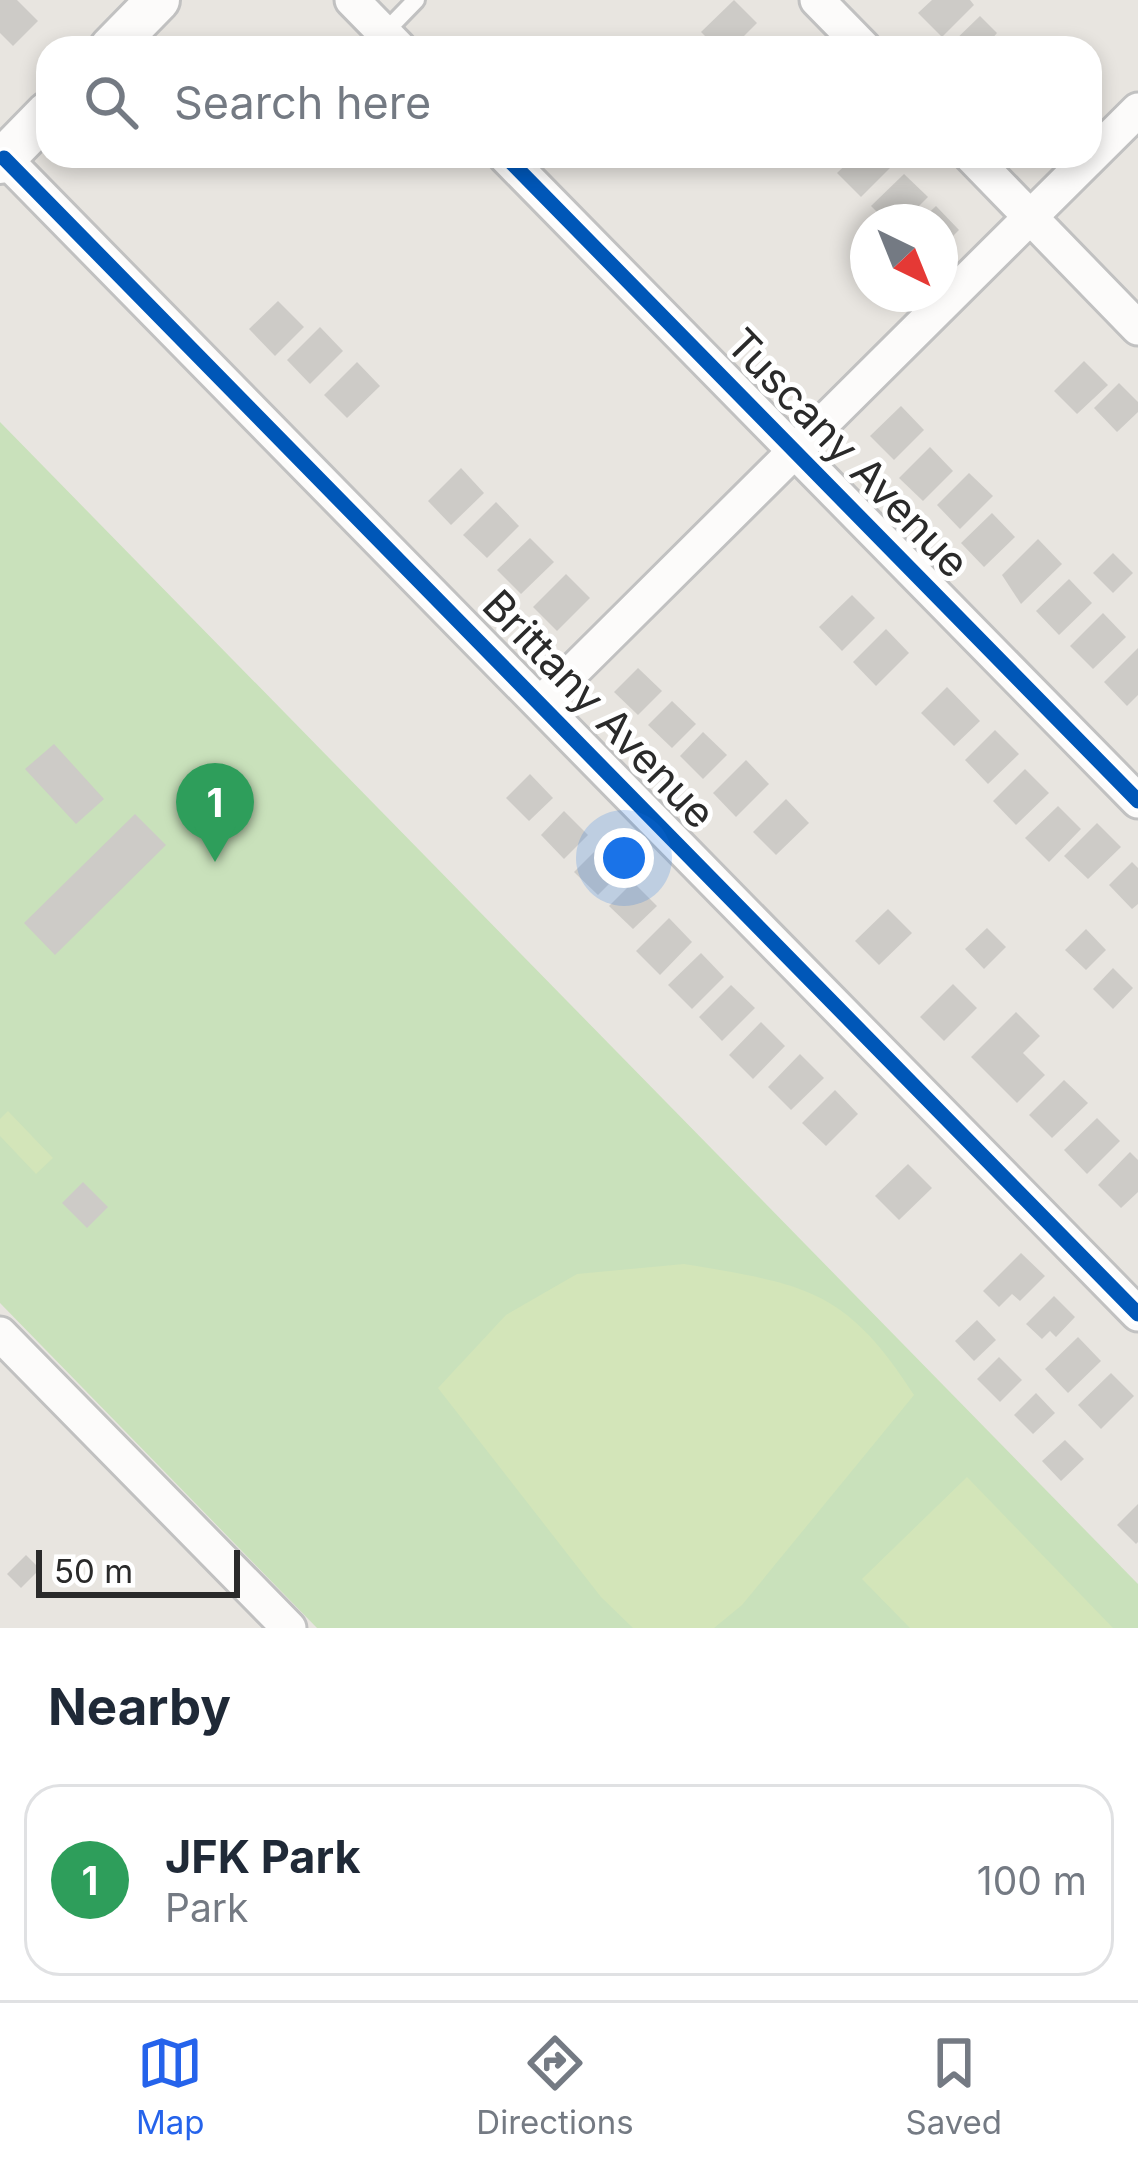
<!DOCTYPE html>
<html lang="en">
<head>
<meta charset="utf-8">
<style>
	:root { --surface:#fff; --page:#f2f2f3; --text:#1f2937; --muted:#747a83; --line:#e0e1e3; --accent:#2563eb }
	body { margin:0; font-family:Inter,sans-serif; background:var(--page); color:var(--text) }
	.compass { position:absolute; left:850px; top:204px; width:108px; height:108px; border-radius:50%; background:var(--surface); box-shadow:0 6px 18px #0003; rotate:137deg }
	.scale { position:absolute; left:36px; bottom:30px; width:204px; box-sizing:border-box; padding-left:12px; border:6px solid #2a2a2a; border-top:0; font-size:33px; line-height:42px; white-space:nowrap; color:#2a2a2a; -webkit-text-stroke:9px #fff; paint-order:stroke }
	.you { position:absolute; left:624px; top:858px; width:42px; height:42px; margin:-30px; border:9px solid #fff; border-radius:50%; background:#1a73e8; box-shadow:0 0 0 18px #1a73e833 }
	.badge { display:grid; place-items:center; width:78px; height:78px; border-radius:50%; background:var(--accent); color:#fff; font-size:39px; font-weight:700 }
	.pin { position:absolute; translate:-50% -99px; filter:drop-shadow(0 3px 6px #0008) }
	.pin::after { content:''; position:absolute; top:63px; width:42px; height:36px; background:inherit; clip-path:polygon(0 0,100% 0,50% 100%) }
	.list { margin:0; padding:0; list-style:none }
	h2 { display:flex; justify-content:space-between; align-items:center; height:156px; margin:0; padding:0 48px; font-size:51px }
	h2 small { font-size:39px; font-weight:400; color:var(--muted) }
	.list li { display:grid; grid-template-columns:78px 1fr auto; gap:36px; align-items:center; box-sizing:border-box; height:192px; margin:0 24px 24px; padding:0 24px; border:3px solid var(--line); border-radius:36px }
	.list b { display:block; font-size:45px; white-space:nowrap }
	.list p { margin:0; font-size:39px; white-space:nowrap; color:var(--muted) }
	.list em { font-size:39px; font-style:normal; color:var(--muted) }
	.icon { flex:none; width:66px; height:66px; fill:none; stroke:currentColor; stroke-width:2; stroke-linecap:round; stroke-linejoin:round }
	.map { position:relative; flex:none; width:1138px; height:1628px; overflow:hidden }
	.search { position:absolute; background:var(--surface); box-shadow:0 6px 18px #0003; left:36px; right:36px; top:36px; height:132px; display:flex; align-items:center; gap:30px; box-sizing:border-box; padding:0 42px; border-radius:36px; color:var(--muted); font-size:45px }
	.sheet { height:372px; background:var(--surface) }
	nav { display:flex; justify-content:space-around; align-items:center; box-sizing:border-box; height:168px; border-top:3px solid var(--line); background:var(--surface); font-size:33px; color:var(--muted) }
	nav a { display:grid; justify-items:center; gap:6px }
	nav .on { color:var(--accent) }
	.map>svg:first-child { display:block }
	.green { fill:#c9e1bb }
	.pitch { fill:#d3e5b9 }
	.building { fill:#cdcbc7 }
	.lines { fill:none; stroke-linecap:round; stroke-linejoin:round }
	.service-casing { stroke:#c1c1c1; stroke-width:22 }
	.minor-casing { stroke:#c1c1c1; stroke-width:39 }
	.tertiary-casing { stroke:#c1c1c1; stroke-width:48 }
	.service { stroke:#fcfbfa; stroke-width:16 }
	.minor { stroke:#fcfbfa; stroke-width:33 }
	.tertiary { stroke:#fcfbfa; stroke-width:42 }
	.cycleway-casing { stroke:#fff; stroke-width:22 }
	.cycleway { stroke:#0057b8; stroke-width:15 }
	.labels { text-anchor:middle; stroke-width:10; stroke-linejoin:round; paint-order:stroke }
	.street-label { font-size:42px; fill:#2a2a2a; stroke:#fff }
</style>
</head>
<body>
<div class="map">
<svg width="1138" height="1628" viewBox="0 0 1138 1628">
	<rect width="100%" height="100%" fill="#e8e5e0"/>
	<path class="green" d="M0 422 1138 1584V1628H317L0 1303Z"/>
	<g class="pitch">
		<path d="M8 1111 53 1158 36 1174 0 1136V1119Z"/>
		<path d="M684 1264C803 1284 846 1288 914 1395L742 1605 714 1628H633L601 1597 438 1388 506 1315 577 1274Z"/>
		<path d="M967 1477 1113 1628H910L862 1579Z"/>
	</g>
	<g class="building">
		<path d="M0 0H17L38 21 13 46 0 33Z"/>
		<path d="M734 0 757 23 732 48H717L701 32Z"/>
		<path d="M932 0H970L974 5 942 37 918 13Z"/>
		<path d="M980 16 997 33 990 41 997 48H947Z"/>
		<path d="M855 156H886L894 164 861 197 837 173Z"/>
		<path d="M904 174 928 197 903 222H887L871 206Z"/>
		<path d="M936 206 959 230 940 249V222H919Z"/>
		<path d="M278 301 304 327 275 356 249 329Z"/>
		<path d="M320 327 343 351 310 384 287 360Z"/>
		<path d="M1084 361 1108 385 1077 414 1054 391Z"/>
		<path d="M357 362 380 386 347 418 324 395Z"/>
		<path d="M1119 383 1138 402V412L1117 432 1094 408Z"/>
		<path d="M901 406 924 430 894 460 870 436Z"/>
		<path d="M930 447 953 471 923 501 899 478Z"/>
		<path d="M461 468 484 493 451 525 428 501Z"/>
		<path d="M969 473 993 496 960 529 937 505Z"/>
		<path d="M496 502 519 526 487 558 463 535Z"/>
		<path d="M992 513 1015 537 984 567 961 543Z"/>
		<path d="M530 538 554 562 521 594 497 570Z"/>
		<path d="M1038 539 1062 564 1021 604 1002 575Z"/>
		<path d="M1113 553 1133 573 1113 593 1093 573Z"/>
		<path d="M566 574 590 598 557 631 533 607Z"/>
		<path d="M1069 579 1092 603 1059 635 1036 611Z"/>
		<path d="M852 595 875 618 842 651 819 627Z"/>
		<path d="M1103 613 1126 637 1093 669 1070 646Z"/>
		<path d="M886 629 909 653 876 686 853 662Z"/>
		<path d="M1138 648V695L1127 706 1104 682Z"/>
		<path d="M638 668 662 691 638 715 614 692Z"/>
		<path d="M947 687 980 721 954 746 921 713Z"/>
		<path d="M672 701 696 724 672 748 648 725Z"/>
		<path d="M995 730 1019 754 988 784 965 760Z"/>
		<path d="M703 732 727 755 703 779 680 756Z"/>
		<path d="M54 744 104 799 76 824 25 769Z"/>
		<path d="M746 760 769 784 736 817 713 793Z"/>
		<path d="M1025 769 1049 793 1016 825 993 801Z"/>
		<path d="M530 774 553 798 529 821 506 798Z"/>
		<path d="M786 799 809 823 776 855 753 832Z"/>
		<path d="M1058 806 1081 829 1049 862 1025 838Z"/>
		<path d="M564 811 588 835 564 859 541 835Z"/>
		<path d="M135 814 166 845 55 955 24 923Z"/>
		<path d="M1097 823 1121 847 1088 879 1064 856Z"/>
		<path d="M598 848 622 871 598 895 574 872Z"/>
		<path d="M1132 862 1138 868V904L1132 909 1109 885Z"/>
		<path d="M633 882 657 906 633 929 609 906Z"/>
		<path d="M888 909 912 933 879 965 855 941Z"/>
		<path d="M669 918 692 942 660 975 636 951Z"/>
		<path d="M987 928 1006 947 984 969 965 949Z"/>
		<path d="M1086 929 1106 950 1086 970 1065 950Z"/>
		<path d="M701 953 724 977 692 1009 668 985Z"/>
		<path d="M1113 968 1133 988 1113 1009 1093 989Z"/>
		<path d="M953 984 977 1008 944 1041 920 1017Z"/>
		<path d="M731 985 755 1008 722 1041 699 1017Z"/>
		<path d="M1016 1012 1040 1036 1023 1053 1045 1075 1017 1103 971 1057Z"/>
		<path d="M761 1022 785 1046 753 1079 729 1055Z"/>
		<path d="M800 1054 824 1078 791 1110 768 1087Z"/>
		<path d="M1064 1080 1088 1103 1052 1138 1029 1115Z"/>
		<path d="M835 1090 858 1114 826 1146 802 1123Z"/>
		<path d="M1097 1118 1120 1141 1087 1174 1064 1150Z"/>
		<path d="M1130 1152 1138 1160V1192L1121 1208 1098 1185Z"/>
		<path d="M908 1164 932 1188 899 1220 875 1196Z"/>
		<path d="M83 1182 108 1207 87 1228 62 1203Z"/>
		<path d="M1021 1253 1045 1276 1020 1301 1012 1294 999 1307 983 1291Z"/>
		<path d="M1054 1296 1075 1317 1056 1337 1050 1331 1042 1339 1026 1324Z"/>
		<path d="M977 1320 996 1340 974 1361 955 1341Z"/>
		<path d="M1078 1337 1101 1361 1068 1393 1045 1369Z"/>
		<path d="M999 1357 1022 1380 1000 1402 977 1379Z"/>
		<path d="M1111 1373 1134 1396 1101 1429 1078 1405Z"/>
		<path d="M1036 1393 1055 1413 1033 1434 1014 1415Z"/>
		<path d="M1065 1440 1084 1459 1061 1481 1042 1461Z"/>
		<path d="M1138 1504V1542L1136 1544 1117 1525Z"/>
		<path d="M26 1555 40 1569 21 1588 7 1574Z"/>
	</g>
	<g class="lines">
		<g class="service-casing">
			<path id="service" d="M384 33 416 0"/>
		</g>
		<g class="minor-casing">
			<g id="minor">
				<path d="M352 0 399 48"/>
				<path d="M817 0 864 48"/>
				<path d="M505 156 1138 801"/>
				<path d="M971 156 1138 328"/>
				<path d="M4 158 1138 1314"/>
				<path d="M542 702 1138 110"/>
				<path d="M0 1334 289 1628"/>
			</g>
		</g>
		<g class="tertiary-casing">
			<g id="tertiary">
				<path d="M111 48 158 0"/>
				<path d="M0 162 48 113"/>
			</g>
		</g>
		<use href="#service" class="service"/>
		<use href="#minor" class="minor"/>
		<use href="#tertiary" class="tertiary"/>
		<g class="cycleway-casing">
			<g id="cycleway">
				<path d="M505 156 1138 801"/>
				<path d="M4 158 1138 1314"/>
			</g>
		</g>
		<use href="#cycleway" class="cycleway"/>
	</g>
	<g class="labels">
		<g class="street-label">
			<text transform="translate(848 453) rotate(46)" y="15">Tuscany Avenue</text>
			<text transform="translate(599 709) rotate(46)" y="15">Brittany Avenue</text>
		</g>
	</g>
</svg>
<svg class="compass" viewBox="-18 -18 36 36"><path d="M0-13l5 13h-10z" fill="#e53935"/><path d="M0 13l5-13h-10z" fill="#747a83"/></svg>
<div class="scale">50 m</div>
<div class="you"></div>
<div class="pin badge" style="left:215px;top:862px;background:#2e9e5b">1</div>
<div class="search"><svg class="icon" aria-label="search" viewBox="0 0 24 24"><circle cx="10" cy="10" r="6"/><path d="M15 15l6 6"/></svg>Search here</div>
</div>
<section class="sheet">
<h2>Nearby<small></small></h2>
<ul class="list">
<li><span class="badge" style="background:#2e9e5b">1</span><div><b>JFK Park</b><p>Park</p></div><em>100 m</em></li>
</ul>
</section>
<nav>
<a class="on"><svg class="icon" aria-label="map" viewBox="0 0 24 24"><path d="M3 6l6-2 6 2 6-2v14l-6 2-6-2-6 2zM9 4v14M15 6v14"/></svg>Map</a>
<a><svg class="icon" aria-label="directions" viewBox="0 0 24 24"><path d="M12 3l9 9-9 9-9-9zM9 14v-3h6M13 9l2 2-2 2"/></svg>Directions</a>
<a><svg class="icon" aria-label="saved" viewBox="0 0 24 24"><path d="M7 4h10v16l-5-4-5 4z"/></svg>Saved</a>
</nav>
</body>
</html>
